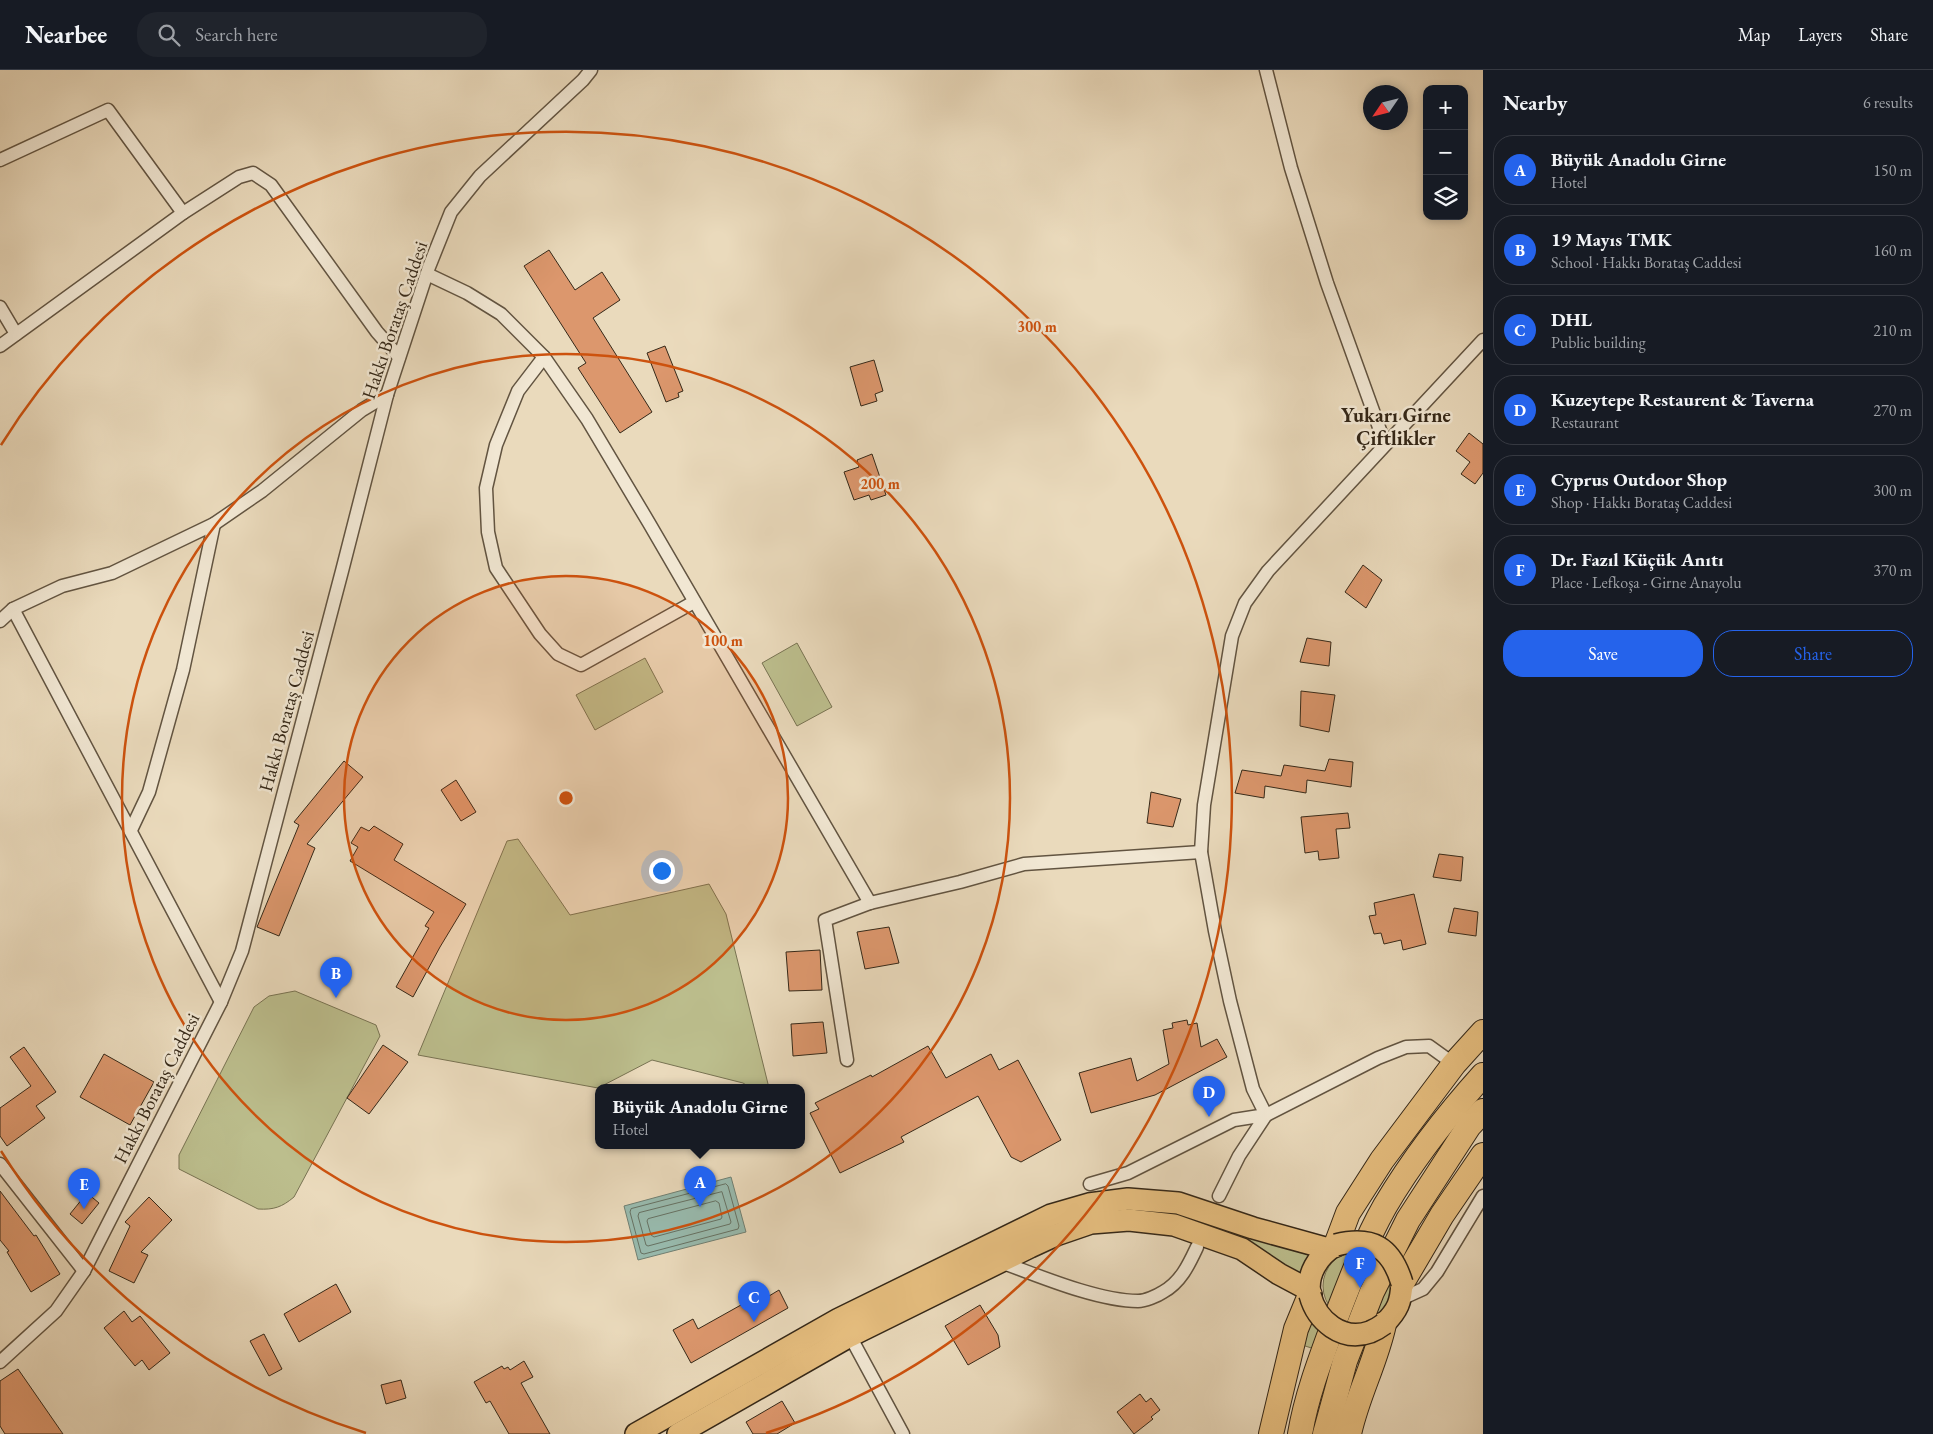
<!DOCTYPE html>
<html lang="en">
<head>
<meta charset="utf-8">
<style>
	:root { --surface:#171b24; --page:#20242c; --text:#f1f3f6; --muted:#9ea1a6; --line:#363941; --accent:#2563eb }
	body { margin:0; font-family:"EB Garamond",serif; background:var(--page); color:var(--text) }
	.controls { position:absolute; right:15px; top:15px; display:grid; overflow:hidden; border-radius:10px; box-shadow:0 2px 8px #0003 }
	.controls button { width:45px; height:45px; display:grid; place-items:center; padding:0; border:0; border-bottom:1px solid var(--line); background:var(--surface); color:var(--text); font:25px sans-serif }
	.compass { position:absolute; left:1363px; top:15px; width:45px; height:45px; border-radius:50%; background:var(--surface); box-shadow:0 2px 8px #0003; rotate:235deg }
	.you { position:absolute; left:661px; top:800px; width:18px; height:18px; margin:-12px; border:4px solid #fff; border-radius:50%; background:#1a73e8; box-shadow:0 0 0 8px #1a73e833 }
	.badge { display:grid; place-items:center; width:32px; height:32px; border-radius:50%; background:var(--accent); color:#fff; font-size:16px; font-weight:700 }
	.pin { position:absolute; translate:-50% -41px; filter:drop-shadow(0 1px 2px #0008) }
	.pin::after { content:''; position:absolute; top:26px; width:18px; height:15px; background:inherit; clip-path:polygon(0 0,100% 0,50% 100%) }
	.popup { position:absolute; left:595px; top:1014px; width:210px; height:65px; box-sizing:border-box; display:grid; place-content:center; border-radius:10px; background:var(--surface); filter:drop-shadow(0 1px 4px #0005); font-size:16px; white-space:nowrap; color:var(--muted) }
	.popup b { font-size:19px; color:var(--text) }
	.popup::after { content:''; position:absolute; left:50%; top:100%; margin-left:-10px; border:10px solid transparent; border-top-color:var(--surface) }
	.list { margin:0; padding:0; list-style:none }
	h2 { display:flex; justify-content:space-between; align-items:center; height:65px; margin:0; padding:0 20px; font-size:21px }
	h2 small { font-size:16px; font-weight:400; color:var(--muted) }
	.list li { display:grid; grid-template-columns:32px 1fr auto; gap:15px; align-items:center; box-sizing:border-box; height:70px; margin:0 10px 10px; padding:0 10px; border:1px solid var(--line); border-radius:20px }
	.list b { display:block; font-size:19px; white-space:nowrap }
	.list p { margin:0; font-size:16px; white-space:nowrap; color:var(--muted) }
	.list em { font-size:16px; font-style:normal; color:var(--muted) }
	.actions { display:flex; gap:10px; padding:15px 20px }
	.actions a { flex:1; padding:11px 0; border:1px solid var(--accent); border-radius:20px; text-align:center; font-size:18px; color:var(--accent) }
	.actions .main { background:var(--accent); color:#fff }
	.icon { flex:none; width:28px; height:28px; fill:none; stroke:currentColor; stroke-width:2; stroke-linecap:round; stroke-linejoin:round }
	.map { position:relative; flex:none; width:1483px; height:1364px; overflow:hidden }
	header { display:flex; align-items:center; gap:30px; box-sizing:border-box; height:70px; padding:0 25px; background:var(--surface); border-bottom:1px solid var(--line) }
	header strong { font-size:24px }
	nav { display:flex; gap:28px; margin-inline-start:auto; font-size:18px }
	.search { width:350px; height:45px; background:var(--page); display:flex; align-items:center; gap:12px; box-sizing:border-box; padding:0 18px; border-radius:20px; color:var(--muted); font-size:19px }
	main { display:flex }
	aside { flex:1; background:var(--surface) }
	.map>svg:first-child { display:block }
	.green { fill:#bcbe8d; stroke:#787352 }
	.water { fill:#98bbaf; stroke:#708073 }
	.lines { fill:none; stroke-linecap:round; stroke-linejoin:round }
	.shore { stroke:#667264; stroke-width:1 }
	.building { fill:#dc976d; stroke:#352818 }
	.street-casing { stroke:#625441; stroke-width:15 }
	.primary-casing { stroke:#352818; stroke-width:24 }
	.highway-casing { stroke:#352818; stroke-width:26 }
	.street { stroke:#f1e7d3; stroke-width:12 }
	.primary { stroke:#e5bd7e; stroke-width:21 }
	.highway { stroke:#e5bd7e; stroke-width:24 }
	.primary-bridge-casing { stroke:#352818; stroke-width:24; stroke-linecap:butt }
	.primary-bridge { stroke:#e5bd7e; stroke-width:21 }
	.ring { fill:none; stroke:#cd520e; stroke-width:2.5 }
	.labels { text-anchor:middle; stroke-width:5; stroke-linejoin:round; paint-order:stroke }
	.street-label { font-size:19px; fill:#352818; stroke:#f1e7d3 }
	.neighbourhood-label { font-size:20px; font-weight:bold; fill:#352818; stroke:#f1e7d3 }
	.centre { fill:#cd520e; stroke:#f1e7d3; stroke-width:2.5 }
	.ring-label { font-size:15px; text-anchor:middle; font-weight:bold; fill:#cd520e; stroke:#f1e7d3; stroke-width:5; stroke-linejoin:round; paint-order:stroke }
</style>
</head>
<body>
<header>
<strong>Nearbee</strong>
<div class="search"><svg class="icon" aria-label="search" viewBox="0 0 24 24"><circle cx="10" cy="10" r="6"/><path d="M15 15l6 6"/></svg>Search here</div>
<nav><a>Map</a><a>Layers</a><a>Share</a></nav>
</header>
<main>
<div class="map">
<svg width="1483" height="1364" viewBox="0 0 1483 1364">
	<rect width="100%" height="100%" fill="#eadabc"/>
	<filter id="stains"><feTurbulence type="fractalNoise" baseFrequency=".004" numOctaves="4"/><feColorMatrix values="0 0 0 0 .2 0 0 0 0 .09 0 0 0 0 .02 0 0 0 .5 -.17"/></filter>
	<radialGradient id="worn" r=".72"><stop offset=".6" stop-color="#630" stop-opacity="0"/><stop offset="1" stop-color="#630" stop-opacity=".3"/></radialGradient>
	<g class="green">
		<path d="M797 573 832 637 797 656 762 593Z"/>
		<path d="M645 588 663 622 595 660 576 625Z"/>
		<path d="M518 769 570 845 709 814 726 844 769 1018H751L743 1013 652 990 598 1018 418 985 507 771Z"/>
		<path d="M295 921 376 955 380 966 294 1127C282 1137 274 1140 258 1139L179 1099V1085L254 937 269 926Z"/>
		<path d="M1250 1167 1315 1182 1303 1211 1274 1188 1248 1172Z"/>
		<circle cx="1358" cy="1216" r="35"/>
		<path d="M1309 1247 1373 1270 1362 1294 1302 1275Z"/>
	</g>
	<path class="water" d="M731 1107 746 1162 638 1190 624 1136Z"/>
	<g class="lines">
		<g class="shore">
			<path d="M726 1114 728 1116 739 1156 738 1159 644 1184 641 1183 630 1142 631 1139Z"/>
			<path d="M722 1122 731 1152 730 1154 648 1176 646 1175 638 1146 639 1143Z"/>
			<path d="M716 1131 719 1133 722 1147 721 1149 654 1167 651 1165 647 1151 648 1149Z"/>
		</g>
	</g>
	<g class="building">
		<path d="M549 180 575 220 602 202 620 230 593 248 652 342 620 363 578 298 586 293 524 196Z"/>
		<path d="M665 276 683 321 678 323 679 327 666 332 647 283Z"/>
		<path d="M874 290 883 321 875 324 877 331 861 336 850 297Z"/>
		<path d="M1469 363 1483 374V403L1475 414 1461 404 1470 392 1456 381Z"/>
		<path d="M872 384 886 425 871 430 869 425 854 430 844 402 859 397 857 390Z"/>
		<path d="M1363 495 1382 510 1366 538 1345 522Z"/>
		<path d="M1307 568 1331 572 1329 596 1300 592Z"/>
		<path d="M1301 621 1335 625 1329 662 1300 656Z"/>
		<path d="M1329 689 1353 692 1351 717 1307 710 1306 723 1265 716 1264 728 1235 723 1242 700 1281 706 1284 695 1325 701Z"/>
		<path d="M344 691 363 707 307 774 315 778 279 866 257 857 299 755 294 752Z"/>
		<path d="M456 710 476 742 461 751 441 720Z"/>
		<path d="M1151 722 1181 729 1173 757 1147 753Z"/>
		<path d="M1348 743 1350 758 1336 759 1339 788 1319 790 1318 781 1305 783 1301 747Z"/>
		<path d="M374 756 403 774 394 790 466 834 440 877 413 927 396 917 429 858 425 856 434 842 350 791 358 777 351 773 361 757 369 761Z"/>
		<path d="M1439 784 1463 787 1461 811 1433 807Z"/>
		<path d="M1414 824 1426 874 1403 880 1401 870 1384 874 1381 863 1374 864 1369 846 1376 845 1374 833Z"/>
		<path d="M1454 838 1478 842 1476 866 1448 862Z"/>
		<path d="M889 857 899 893 865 899 857 862Z"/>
		<path d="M820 880 822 920 789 921 786 882Z"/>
		<path d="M1187 950 1188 955 1197 953 1201 977 1217 969 1227 987 1155 1025 1091 1043 1079 1003 1131 988 1137 1011 1169 994 1163 960 1173 958 1172 953Z"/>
		<path d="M823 952 827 983 793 986 791 954Z"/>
		<path d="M383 975 408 992 369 1044 347 1028Z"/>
		<path d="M928 976 946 1008 991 984 999 1000 1018 990 1061 1070 1021 1092 1011 1087 978 1026 901 1067 904 1072 840 1103 810 1043 819 1039 815 1033 871 1005 872 1007Z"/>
		<path d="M24 977 56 1022 36 1036 45 1048 7 1076 0 1066V1038L31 1016 10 987Z"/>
		<path d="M104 984 154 1012 130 1055 80 1027Z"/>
		<path d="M0 1121 34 1166 36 1165 60 1204 31 1222 7 1182 9 1181 0 1170Z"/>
		<path d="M87 1123 99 1133 82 1154 70 1144Z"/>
		<path d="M149 1127 172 1150 141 1182 148 1185 134 1213 109 1201 130 1156 125 1152Z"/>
		<path d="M336 1214 351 1242 299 1272 284 1244Z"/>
		<path d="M779 1220 788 1238 691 1293 673 1260 693 1249 698 1259 766 1221 769 1226Z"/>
		<path d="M980 1235 998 1265 1000 1277 968 1295 945 1256Z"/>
		<path d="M124 1241 132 1252 140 1246 170 1283 149 1300 142 1290 135 1296 104 1258Z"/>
		<path d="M264 1264 282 1299 269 1306 250 1271Z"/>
		<path d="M524 1291 533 1307 521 1313 550 1364H509L490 1331 486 1333 474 1312 502 1296 504 1299 508 1297 510 1300Z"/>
		<path d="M18 1299 63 1364H5L0 1356V1311Z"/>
		<path d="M401 1310 406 1328 386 1334 381 1315Z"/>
		<path d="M1140 1324 1146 1332 1151 1328 1160 1340 1151 1347 1153 1349 1134 1364 1117 1342Z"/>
		<path d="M782 1331 795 1353 777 1364H753L746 1352Z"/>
	</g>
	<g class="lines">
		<g class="street-casing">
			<g id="street">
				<path d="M1266 0 1291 98 1327 213 1385 374"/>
				<path d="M0 90 108 40 183 143"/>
				<path d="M427 204 467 223 501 244 544 287 587 349 649 453 870 833"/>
				<path d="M0 237 16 264"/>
				<path d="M0 276 183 143 239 107 253 103 271 115 377 262 399 287"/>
				<path d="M544 287 518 321 496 375 486 418 488 462 496 498 540 564 558 584 581 595 694 532"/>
				<path d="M13 539 221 932"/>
				<path d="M0 551 13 539 62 516 112 503 214 454 262 421 362 340 387 325"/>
				<path d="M131 760 149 722 183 600 214 454"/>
				<path d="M847 990 825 850 870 833 960 812 1024 794 1201 782"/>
				<path d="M1266 1045 1253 1019 1230 931 1215 861 1201 782 1204 735 1232 566 1245 533 1268 501 1483 270"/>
				<path d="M0 1094 84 1201"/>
				<path d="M1090 1114 1128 1103 1234 1050 1266 1045 1378 988 1406 977 1429 976 1454 994"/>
				<path d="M1219 1126 1239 1086 1266 1045"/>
				<path d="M1001 1192C1039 1206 1098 1231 1138 1231 1145 1231 1157 1226 1163 1222 1181 1212 1189 1194 1197 1177"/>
				<path d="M1401 1229 1423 1219 1437 1202 1483 1126"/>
				<path d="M850 1266 903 1364"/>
				<path d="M0 1292 56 1241 84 1201 221 932 242 881 342 501 387 325 429 197 451 142 480 106 583 10 591 0"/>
			</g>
		</g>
		<g class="primary-casing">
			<g id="primary">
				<path d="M1310 1225C1306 1205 1318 1185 1336 1175"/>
				<path d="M1384 1254C1398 1240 1401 1232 1402 1213"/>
				<path d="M636 1364 839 1249 1051 1145 1089 1134 1128 1129 1178 1133 1253 1158 1329 1179"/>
				<path d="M678 1364 850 1266 1030 1177 1056 1165 1091 1153 1129 1150 1174 1155 1242 1179 1279 1204 1309 1220"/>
			</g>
		</g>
		<g class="highway-casing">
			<g id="highway">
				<path d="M1336 1175 1348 1143 1382 1090 1454 994 1483 962"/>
				<path d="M1402 1213 1442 1145 1483 1085"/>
				<path d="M1271 1364 1296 1259 1310 1225"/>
				<path d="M1300 1364C1306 1328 1319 1293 1332 1258 1347 1219 1364 1173 1385 1136 1413 1089 1447 1045 1483 1005"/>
				<path d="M1325 1364 1345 1291 1372 1222 1408 1150 1469 1056 1483 1041"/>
				<path d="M1349 1364C1357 1326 1376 1292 1384 1254"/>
			</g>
		</g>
		<use href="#street" class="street"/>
		<use href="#primary" class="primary"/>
		<use href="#highway" class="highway"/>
		<g class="primary-bridge-casing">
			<g id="primary-bridge">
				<path d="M1336 1175C1372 1166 1391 1177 1402 1213"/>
				<path d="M1310 1225C1317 1251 1342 1272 1370 1262 1375 1260 1380 1257 1384 1254"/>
			</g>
		</g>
		<use href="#primary-bridge" class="primary-bridge"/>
	</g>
	<circle cx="566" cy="728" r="222" fill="#cd520e" fill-opacity=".12"/>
	<g class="ring">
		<circle cx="566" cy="728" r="222"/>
		<circle cx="566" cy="728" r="444"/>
		<path d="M366 1363A666 666 0 0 1 1 1081M1 375A666 666 0 1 1 766 1363"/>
	</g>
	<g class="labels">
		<g class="street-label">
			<text transform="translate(394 250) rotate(-71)" y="7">Hakkı Borataş Caddesi</text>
			<text transform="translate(286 641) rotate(-75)" y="7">Hakkı Borataş Caddesi</text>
			<text transform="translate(156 1018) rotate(-63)" y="7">Hakkı Borataş Caddesi</text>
		</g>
		<g class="neighbourhood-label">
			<text x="1396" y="352">Yukarı Girne<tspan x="1396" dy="23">Çiftlikler</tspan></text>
		</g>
	</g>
	<circle cx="566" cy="728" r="8" class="centre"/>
	<g class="ring-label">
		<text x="1037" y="262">300 m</text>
		<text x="880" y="419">200 m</text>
		<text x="723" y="576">100 m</text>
	</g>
	<rect width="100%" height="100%" filter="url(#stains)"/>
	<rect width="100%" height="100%" fill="url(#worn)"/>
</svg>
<div class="controls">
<button>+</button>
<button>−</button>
<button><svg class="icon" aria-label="layers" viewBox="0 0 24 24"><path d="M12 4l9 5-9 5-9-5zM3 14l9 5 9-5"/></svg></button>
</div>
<svg class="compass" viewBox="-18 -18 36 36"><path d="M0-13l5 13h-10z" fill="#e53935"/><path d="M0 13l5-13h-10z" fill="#9ea1a6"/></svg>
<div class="you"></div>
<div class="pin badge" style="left:700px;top:1137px">A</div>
<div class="popup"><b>Büyük Anadolu Girne</b>Hotel</div>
<div class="pin badge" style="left:336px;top:928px">B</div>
<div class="pin badge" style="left:754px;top:1252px">C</div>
<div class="pin badge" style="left:1209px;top:1047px">D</div>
<div class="pin badge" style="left:84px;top:1139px">E</div>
<div class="pin badge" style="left:1360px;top:1218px">F</div>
</div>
<aside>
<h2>Nearby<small>6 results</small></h2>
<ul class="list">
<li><span class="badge">A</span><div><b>Büyük Anadolu Girne</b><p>Hotel</p></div><em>150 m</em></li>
<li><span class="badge">B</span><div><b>19 Mayıs TMK</b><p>School · Hakkı Borataş Caddesi</p></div><em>160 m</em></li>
<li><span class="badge">C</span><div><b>DHL</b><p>Public building</p></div><em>210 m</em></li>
<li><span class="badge">D</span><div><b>Kuzeytepe Restaurent &amp; Taverna</b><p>Restaurant</p></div><em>270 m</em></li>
<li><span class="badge">E</span><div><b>Cyprus Outdoor Shop</b><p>Shop · Hakkı Borataş Caddesi</p></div><em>300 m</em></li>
<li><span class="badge">F</span><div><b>Dr. Fazıl Küçük Anıtı</b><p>Place · Lefkoşa - Girne Anayolu</p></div><em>370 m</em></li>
</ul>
<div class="actions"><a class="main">Save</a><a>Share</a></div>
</aside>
</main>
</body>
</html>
